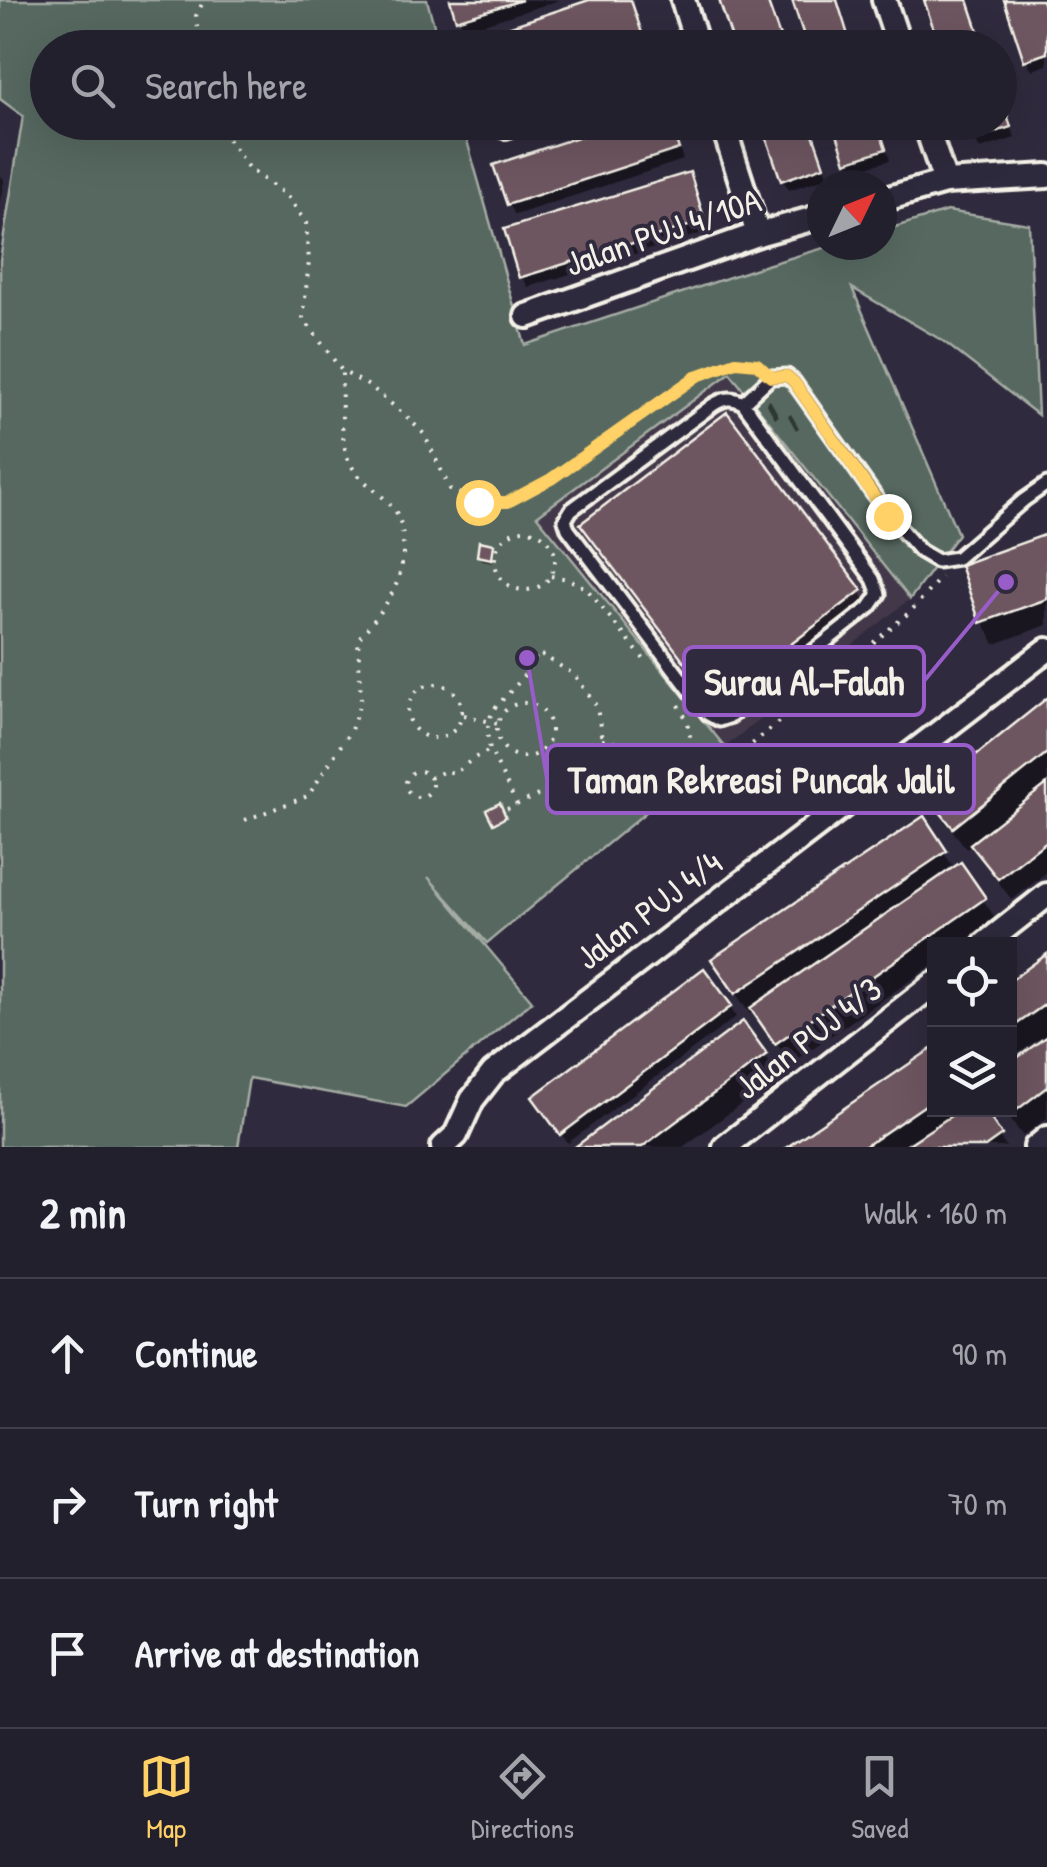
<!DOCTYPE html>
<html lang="en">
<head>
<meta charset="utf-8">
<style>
	:root { --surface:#23202e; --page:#2b2836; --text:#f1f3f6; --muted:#a3a3aa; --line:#403e4a; --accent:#ffd166 }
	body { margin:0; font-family:"Patrick Hand",sans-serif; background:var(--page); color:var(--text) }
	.controls { position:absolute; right:30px; bottom:30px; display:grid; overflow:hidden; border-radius:0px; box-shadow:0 10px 40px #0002 }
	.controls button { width:90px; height:90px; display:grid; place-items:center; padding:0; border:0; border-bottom:2px solid var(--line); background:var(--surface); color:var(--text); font:50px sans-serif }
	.compass { position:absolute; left:807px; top:170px; width:90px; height:90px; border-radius:50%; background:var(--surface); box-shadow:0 10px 40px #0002; rotate:47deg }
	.stop { position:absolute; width:30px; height:30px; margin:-22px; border:8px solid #ffd166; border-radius:50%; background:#fff }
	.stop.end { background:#ffd166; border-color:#fff; box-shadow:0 2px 10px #0008 }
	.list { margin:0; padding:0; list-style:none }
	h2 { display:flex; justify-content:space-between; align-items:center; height:130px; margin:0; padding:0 40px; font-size:42px }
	h2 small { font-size:32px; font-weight:400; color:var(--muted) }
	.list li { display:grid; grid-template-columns:65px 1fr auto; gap:30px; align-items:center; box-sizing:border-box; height:150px; padding:0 40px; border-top:2px solid var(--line) }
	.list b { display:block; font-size:38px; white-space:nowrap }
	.list em { font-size:32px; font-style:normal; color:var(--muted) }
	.icon { flex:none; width:55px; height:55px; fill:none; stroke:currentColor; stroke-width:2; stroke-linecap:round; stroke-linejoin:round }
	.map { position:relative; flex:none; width:1047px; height:1147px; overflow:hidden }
	.search { position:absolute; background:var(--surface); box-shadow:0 10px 40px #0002; left:30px; right:30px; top:30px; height:110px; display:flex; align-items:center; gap:25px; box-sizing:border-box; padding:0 35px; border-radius:55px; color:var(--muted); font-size:38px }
	.sheet { height:580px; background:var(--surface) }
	nav { display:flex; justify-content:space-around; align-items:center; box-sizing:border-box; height:140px; border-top:2px solid var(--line); background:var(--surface); font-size:28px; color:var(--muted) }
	nav a { display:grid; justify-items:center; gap:5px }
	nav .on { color:var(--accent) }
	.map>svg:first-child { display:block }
	.built { fill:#423748 }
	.green { fill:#566860; stroke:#a5aca4; stroke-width:2.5 }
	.shadow { fill:#0007 }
	.building { fill:#6e5661; stroke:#f4f1e8; stroke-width:2.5 }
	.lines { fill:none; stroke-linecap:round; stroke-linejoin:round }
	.service-casing { stroke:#f4f1e8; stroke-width:19 }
	.minor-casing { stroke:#f4f1e8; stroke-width:30 }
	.path { stroke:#f4f1e8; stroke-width:4; stroke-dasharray:2.5 8; stroke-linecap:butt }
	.service { stroke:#2f2a3d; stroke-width:11 }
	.minor { stroke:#2f2a3d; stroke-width:22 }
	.route { stroke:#ffd166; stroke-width:12 }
	.labels { text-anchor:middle; stroke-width:8; stroke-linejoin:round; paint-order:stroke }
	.street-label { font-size:35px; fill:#f4f1e8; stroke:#2f2a3d }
	.leader { fill:none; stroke:#995dc9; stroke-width:4 }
	.callout-dot { fill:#995dc9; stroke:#2f2a3d; stroke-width:4 }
	.callout { fill:#2f2a3d; stroke:#995dc9; stroke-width:4 }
	.callout-label { font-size:38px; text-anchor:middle; font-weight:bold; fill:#f4f1e8 }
</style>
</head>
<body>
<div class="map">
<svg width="1047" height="1147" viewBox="0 0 1047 1147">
	<rect width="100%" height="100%" fill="#2f2a3d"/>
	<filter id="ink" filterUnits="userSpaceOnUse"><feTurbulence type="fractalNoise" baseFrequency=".01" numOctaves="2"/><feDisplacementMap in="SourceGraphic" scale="20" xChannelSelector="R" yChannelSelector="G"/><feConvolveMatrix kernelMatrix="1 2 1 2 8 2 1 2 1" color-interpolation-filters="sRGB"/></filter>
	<g filter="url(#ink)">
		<path class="built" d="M730 373 910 599 725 747 536 516Z"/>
		<path class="green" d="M0 0H427L440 47 48 48V122L462 123 525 345 760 267 834 245H882V231L947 211 1029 224 1038 415 943 341 852 288 958 534 910 599 730 373 537 516 725 747 487 943 428 877 532 1001 406 1107 249 1078 238 1147H0V260L23 116 0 99Z"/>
		<g class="shadow">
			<path d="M452 0H560L464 30Z"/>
			<path d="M597 0H631L646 43 633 48H468Z"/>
			<path d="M1007 0H1043L1047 13V65L1032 70 1026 60Z"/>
			<path d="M1000 92 1015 138 980 149 974 139 1000 122Z"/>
			<path d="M632 122H670L683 160 515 215 509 204 497 167Z"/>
			<path d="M764 122H810L828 177 789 190 783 180Z"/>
			<path d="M836 122H877L890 160 854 171 848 161Z"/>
			<path d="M0 174 4 180 0 202Z"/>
			<path d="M688 175 694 185 709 231 528 287 522 277Z"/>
			<path d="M770 400 779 416 775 418 766 403Z"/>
			<path d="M791 414 799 428 796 430 788 416Z"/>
			<path d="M583 525 860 591 872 613 729 722 596 547Z"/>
			<path d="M1047 537V625L995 644 983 622Z"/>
			<path d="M492 546 495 551 493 562 482 560 479 555Z"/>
			<path d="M1047 702V872L1012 900 986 866 973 844 967 849 942 817 929 796Z"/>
			<path d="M923 820 955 870 961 866 997 921 963 944H934V964L790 1064 755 1010 750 1014 727 981Z"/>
			<path d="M1047 957V1118L1023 1136 1003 1110H1010V1067L1045 1040 1042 1037 1010 1059V984Z"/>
			<path d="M730 1007 736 1017 568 1143 541 1108Z"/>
			<path d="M934 1050V1110H982L1006 1147H792Z"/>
			<path d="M765 1055 778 1077 683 1147H579Z"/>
		</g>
		<g class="building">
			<path d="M450 0H522L456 20Z"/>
			<path d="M589 0H631L642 33 597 48H465L463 42Z"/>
			<path d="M719 0H767L784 48H735Z"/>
			<path d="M792 0H837L852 48H808Z"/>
			<path d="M924 0H968L984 48H940Z"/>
			<path d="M1004 0H1042L1047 14V53L1024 61Z"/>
			<path d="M1000 93 1011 127 971 140 965 122H1000Z"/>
			<path d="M624 122H670L679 149 507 205 493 165Z"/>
			<path d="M761 122H809L824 166 781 181Z"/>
			<path d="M833 122H877L886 149 846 162Z"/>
			<path d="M690 172 705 221 519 278 504 229Z"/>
			<path d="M727 412 862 590 715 702 580 524Z"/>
			<path d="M1047 534V599L980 623 960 565Z"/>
			<path d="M479 541 494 544 492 559 477 556Z"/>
			<path d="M1047 698V753L953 828 926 795Z"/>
			<path d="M1047 784V841L998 879 970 844Z"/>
			<path d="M500 803 506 817 493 824 486 810Z"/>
			<path d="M924 816 947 851 735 994 711 959Z"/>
			<path d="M961 862 986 898 775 1044 750 1008Z"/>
			<path d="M1047 954V1003L1010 1029V981Z"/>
			<path d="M704 968 732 1006 560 1135 532 1097Z"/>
			<path d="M743 1021 767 1054 642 1147H575Z"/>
			<path d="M1047 1036V1087L1009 1116 1004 1110H1010V1063Z"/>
			<path d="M934 1047V1099L864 1147H787Z"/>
			<path d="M960 1110H985L1002 1135 985 1147H904Z"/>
		</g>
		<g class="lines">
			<g class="service-casing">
				<path id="service" d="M743 403C731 396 723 399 713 405L571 510 565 520 568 529 708 714 719 720 731 716 870 607 879 594 873 579 743 403 771 377 787 376 794 382 889 516 920 551 937 561 957 558 1024 500 1047 484"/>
			</g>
			<g class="minor-casing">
				<g id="minor">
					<path d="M683 0 698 48"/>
					<path d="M884 0 900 48"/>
					<path d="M722 122 758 234"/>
					<path d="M925 122 945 182"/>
					<path d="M505 126 513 122"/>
					<path d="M882 200 945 182 1047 176"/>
					<path d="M527 316 758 234 822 216"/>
					<path d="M985 944 1047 895"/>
					<path d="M443 1147 456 1135 472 1100 493 1073 1047 650"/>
					<path d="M725 1147 934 984"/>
					<path d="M1036 1147 1047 1138"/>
				</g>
			</g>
			<g class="path">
				<path d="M199 48 196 16 204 0"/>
				<path d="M216 122 249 169 286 195 306 223 309 261 303 318 342 371 371 387 406 416 424 434 450 489 478 502H507L551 479 697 376 736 362 757 364 760 367"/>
				<circle cx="525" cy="560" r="30"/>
				<path d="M551 576 568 579 586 588 646 662"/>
				<circle cx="435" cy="711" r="27"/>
				<circle cx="524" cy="730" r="27"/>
				<path d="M679 705C690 726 695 734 683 756"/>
				<path d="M464 715 498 724"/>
				<path d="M602 740 721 762 745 750 911 611 941 577"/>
				<circle cx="419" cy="784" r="13"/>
				<path d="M430 778 445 771 455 773 474 758 490 750"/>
				<path d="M507 809 572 780 589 764 602 740 597 707 575 675 539 653 521 680 492 711 487 731 490 750 517 805"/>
				<path d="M245 820 308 796 351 730 361 700 358 639C383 611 405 584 403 544 403 532 401 517 393 508 378 489 355 480 347 456 340 437 342 392 342 371"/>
			</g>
			<use href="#service" class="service"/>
			<use href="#minor" class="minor"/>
		</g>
	</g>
	<g class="lines" filter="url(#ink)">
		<path class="route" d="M478 502H508L551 479 697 376 736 362 757 364 771 377 787 376 794 382 888 516"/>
	</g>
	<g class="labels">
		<g class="street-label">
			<text transform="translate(663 232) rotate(-19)" y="12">Jalan PUJ 4/10A</text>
			<text transform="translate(649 910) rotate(-37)" y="12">Jalan PUJ 4/4</text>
			<text transform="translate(808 1038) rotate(-38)" y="12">Jalan PUJ 4/3</text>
		</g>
	</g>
	<path class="leader" d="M1006 582L924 681M527 658L547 779"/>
	<g class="callout-dot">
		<circle cx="1006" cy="582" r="10"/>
		<circle cx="527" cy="658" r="10"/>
	</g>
	<g class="callout">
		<rect x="684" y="647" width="240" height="68" rx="10"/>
		<rect x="547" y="745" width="427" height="68" rx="10"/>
	</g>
	<g class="callout-label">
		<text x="804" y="695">Surau Al-Falah</text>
		<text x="761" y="793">Taman Rekreasi Puncak Jalil</text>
	</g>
</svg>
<div class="controls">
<button><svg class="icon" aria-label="locate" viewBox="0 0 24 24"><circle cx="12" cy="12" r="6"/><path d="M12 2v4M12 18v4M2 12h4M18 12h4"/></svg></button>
<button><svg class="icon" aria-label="layers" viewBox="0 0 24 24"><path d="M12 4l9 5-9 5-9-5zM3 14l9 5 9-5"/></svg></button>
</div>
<svg class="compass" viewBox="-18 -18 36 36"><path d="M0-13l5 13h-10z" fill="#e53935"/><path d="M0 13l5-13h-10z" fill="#a3a3aa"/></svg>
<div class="stop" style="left:478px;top:502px"></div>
<div class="stop end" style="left:888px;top:516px"></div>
<div class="search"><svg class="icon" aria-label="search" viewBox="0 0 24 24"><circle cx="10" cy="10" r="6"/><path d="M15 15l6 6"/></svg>Search here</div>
</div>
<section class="sheet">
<h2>2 min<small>Walk · 160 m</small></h2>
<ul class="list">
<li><svg class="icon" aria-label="ahead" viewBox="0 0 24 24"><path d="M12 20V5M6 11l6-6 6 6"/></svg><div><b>Continue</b></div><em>90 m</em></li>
<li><svg class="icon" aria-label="right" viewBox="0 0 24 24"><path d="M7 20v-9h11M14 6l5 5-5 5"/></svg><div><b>Turn right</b></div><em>70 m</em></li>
<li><svg class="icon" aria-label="arrive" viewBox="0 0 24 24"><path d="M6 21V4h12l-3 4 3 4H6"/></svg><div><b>Arrive at destination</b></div></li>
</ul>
</section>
<nav>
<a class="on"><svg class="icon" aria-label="map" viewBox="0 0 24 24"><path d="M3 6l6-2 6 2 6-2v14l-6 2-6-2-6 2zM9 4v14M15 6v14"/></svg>Map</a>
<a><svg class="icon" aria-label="directions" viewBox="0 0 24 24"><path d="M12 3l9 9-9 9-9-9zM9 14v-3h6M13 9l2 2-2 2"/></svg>Directions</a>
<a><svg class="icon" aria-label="saved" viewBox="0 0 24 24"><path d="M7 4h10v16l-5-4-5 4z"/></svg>Saved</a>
</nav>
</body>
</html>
